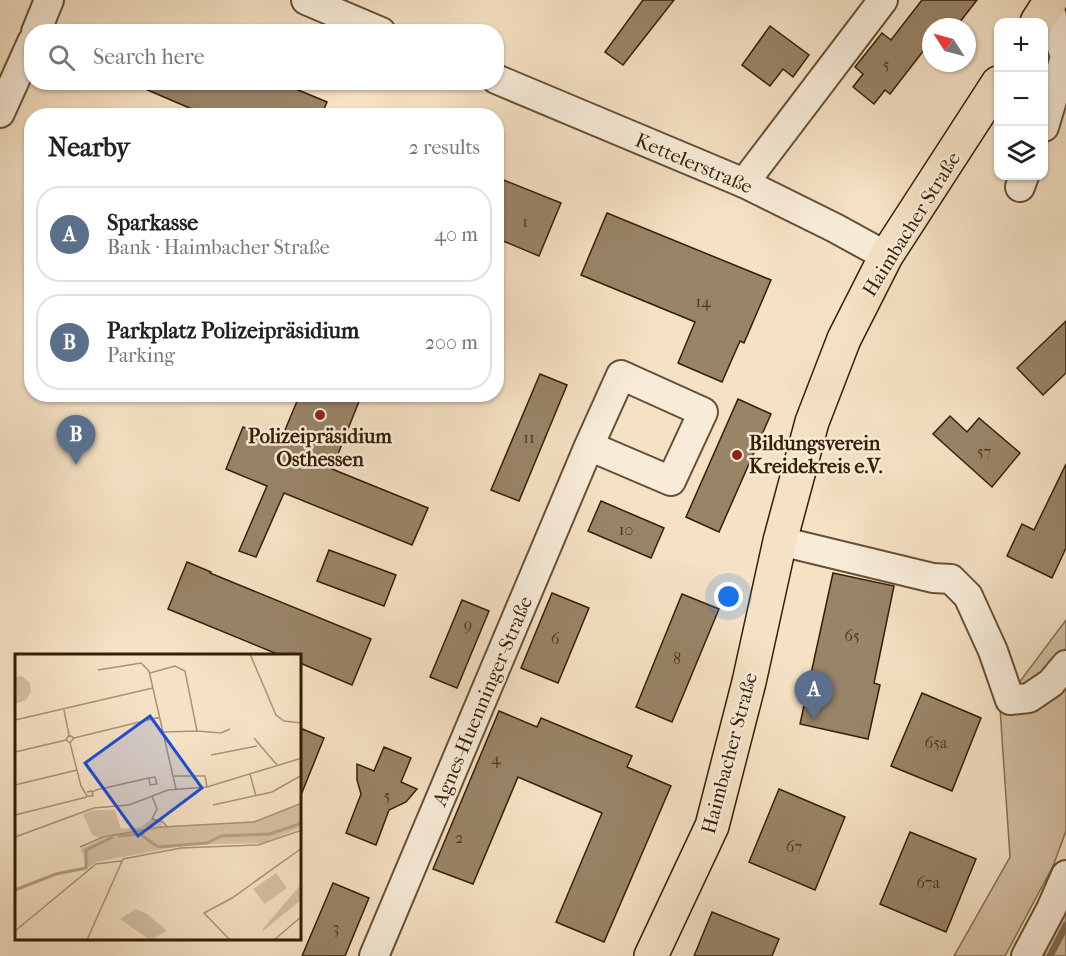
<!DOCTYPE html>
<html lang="en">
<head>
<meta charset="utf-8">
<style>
	:root { --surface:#fff; --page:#f2f2f2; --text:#222; --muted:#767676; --line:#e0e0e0; --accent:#2563eb }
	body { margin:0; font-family:"IM FELL French Canon",serif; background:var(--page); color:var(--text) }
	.controls { position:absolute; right:18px; top:18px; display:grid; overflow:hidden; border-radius:12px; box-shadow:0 2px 4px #0004 }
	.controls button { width:54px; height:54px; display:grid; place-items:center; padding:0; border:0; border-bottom:2px solid var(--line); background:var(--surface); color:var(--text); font:30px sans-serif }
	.compass { position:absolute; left:922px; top:18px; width:54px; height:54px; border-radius:50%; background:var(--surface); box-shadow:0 2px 4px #0004; rotate:306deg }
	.you { position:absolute; left:729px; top:597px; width:21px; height:21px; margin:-15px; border:4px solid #fff; border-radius:50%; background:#1a73e8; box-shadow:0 0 0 9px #1a73e833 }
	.badge { display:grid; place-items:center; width:39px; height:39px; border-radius:50%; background:var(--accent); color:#fff; font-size:20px; font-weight:700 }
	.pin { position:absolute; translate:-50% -50px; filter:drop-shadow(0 2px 3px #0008) }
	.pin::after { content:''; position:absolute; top:32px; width:21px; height:18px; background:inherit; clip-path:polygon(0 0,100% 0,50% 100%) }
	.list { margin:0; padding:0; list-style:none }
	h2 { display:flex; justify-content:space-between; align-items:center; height:78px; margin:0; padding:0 24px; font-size:26px }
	h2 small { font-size:20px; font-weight:400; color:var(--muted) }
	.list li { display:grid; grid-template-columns:39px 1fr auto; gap:18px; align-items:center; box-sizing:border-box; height:96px; margin:0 12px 12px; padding:0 12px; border:2px solid var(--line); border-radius:24px }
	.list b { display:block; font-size:22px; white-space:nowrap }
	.list p { margin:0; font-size:20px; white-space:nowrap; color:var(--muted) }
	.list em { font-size:20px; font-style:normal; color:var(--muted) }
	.icon { flex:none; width:33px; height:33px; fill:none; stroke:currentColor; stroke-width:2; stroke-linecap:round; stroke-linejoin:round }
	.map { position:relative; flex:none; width:1066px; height:956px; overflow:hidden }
	.search { position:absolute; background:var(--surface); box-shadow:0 2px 4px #0004; left:24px; top:24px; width:480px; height:66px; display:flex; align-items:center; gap:15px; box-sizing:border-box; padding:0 21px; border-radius:24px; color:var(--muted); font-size:22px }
	.panel { position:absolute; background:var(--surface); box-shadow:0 2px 4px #0004; left:24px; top:108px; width:480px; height:294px; border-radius:24px }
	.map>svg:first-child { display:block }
	.green { fill:#d5c0a4; stroke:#867054; stroke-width:1.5 }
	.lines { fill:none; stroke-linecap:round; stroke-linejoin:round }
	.stream { stroke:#826c51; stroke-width:7 }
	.building { fill:#998468; stroke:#361f05; stroke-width:1.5 }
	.minor-casing { stroke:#665035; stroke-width:32 }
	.major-casing { stroke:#361f05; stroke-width:36 }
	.minor { stroke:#f8ecd9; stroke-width:28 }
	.major { stroke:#f5e1c4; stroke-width:33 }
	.poi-dot { fill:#8f2418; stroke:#f8ecd9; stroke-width:2 }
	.labels { text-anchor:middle; stroke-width:5; stroke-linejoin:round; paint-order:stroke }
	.number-label { font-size:16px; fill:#4f381e }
	.street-label { font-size:20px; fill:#361f05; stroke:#f8ecd9 }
	.poi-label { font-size:20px; font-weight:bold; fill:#361f05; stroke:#f8ecd9 }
	.inset-river { fill:none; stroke:#b49f83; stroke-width:3 }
	.inset-road { fill:none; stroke:#a99378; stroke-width:1.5 }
	.view { fill:#1d4ed8; fill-opacity:0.15; stroke:#1d4ed8; stroke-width:3 }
	.inset-edge { fill:none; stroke:#361f05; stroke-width:3 }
</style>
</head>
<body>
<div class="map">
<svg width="1066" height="956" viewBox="0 0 1066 956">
	<rect width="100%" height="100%" fill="#f5e1c4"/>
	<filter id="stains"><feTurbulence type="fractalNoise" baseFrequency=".00333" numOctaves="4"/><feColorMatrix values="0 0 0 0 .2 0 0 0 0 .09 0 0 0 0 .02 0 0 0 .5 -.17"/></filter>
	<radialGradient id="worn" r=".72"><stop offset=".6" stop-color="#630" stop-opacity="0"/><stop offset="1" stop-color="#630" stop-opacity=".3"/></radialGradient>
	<g class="green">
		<path d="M1066 620V831L1053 866 1005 956H954L1010 857 1000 708Z"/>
		<path d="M1066 861V956H1023Z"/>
	</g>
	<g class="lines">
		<path class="stream" d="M1050 956 1066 925"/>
	</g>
	<g class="building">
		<path d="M643 0H674L623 65 605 52Z"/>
		<path d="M922 0H977L956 27H931V41L890 94 885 90 874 104 853 87 863 74 855 67 882 33 891 40Z"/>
		<path d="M770 26 809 55 793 77 783 69 770 86 742 65Z"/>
		<path d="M129 82H279L327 102 321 116H208Z"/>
		<path d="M496 177 561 203 539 256 496 238Z"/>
		<path d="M607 213 771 280 744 343 740 341 722 382 678 363 695 322 581 275Z"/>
		<path d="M1066 321V373L1043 395 1017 368Z"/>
		<path d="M540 374 567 385 519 501 491 490Z"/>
		<path d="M300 394H362L332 469 428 508 412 545 284 493 256 557 239 551 267 486 226 469 243 427 280 442Z"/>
		<path d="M738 399 771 414 719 532 686 517Z"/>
		<path d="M950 416 967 432 979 418 1020 453 992 487 933 434Z"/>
		<path d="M1066 464V548L1052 578 1007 556 1022 524 1034 530Z"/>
		<path d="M601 501 664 528 651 558 588 531Z"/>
		<path d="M329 550 396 575 384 606 317 581Z"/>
		<path d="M187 562 211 572 210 573 371 639 352 685 300 663V656H282L168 609Z"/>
		<path d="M833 573 894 586 874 683 880 685 868 739 800 724Z"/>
		<path d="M552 593 589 608 558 683 521 668Z"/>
		<path d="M682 594 719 609 672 722 636 707Z"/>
		<path d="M462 600 489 611 457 688 430 677Z"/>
		<path d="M922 693 981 718 952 791 891 766Z"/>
		<path d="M499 711 537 727 541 718 632 756 627 767 671 786 604 942 556 922 602 813 518 777 473 884 433 869Z"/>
		<path d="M300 728 324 738 301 795H300Z"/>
		<path d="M384 747 411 758 401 782 417 789 406 802 389 810 376 845 346 833 361 794 357 780V764L374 771Z"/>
		<path d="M779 789 845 817 815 890 749 862Z"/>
		<path d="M910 832 976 859 946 932 880 904Z"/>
		<path d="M333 883 369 898 345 956H302Z"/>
		<path d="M712 912 779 939 772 956H694Z"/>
	</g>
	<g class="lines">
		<g class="minor-casing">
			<g id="minor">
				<path d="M306 0 381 32"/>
				<path d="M36 32 49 0"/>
				<path d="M496 79 744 183 835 228 886 256"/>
				<path d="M0 113 32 42"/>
				<path d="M1044 127 1065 57 1048 4"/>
				<path d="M744 183 883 0"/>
				<path d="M1020 187 1024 176"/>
				<path d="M780 541 933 578 951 579 968 596 993 651 1010 700 1029 698 1051 683 1066 665"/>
				<path d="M374 956 589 446 621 375 703 412 671 481 589 446"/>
				<path d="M1026 956 1051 909 1066 875"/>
			</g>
		</g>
		<g class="major-casing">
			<g id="major">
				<path d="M1037 22 1051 0"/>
				<path d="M651 956 712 826 749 682 780 541 812 422 844 339 886 256 998 83"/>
			</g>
		</g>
		<use href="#minor" class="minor"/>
		<use href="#major" class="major"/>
	</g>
	<g class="poi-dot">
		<circle cx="320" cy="415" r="6"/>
		<circle cx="737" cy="455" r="6"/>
	</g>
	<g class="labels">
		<g class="number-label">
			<text x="886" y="70">5</text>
			<text x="525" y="227">1</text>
			<text x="703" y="307">14</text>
			<text x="529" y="443">11</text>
			<text x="984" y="457">57</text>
			<text x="626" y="535">10</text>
			<text x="468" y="630">9</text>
			<text x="852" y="641">65</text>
			<text x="555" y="644">6</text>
			<text x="677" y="664">8</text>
			<text x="936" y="748">65a</text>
			<text x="496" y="764">4</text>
			<text x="387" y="801">5</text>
			<text x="459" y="843">2</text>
			<text x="794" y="852">67</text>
			<text x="928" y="888">67a</text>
			<text x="336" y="933">3</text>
		</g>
		<g class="street-label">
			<text transform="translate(694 163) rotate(23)" y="7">Kettelerstraße</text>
			<text transform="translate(911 224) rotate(-58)" y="7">Haimbacher Straße</text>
			<text transform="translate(482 701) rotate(-67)" y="7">Agnes-Huenninger-Straße</text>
			<text transform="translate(729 753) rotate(-75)" y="7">Haimbacher Straße</text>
		</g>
		<g class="poi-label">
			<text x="320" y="443">Polizeipräsidium<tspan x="320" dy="23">Osthessen</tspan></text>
			<text x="749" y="450" text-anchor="start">Bildungsverein<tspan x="749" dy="23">Kreidekreis e.V.</tspan></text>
		</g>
	</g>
	<g transform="translate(15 654)">
		<rect width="286" height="286" fill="#f5e1c4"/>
		<path d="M7 22 15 29 16 38 11 46 0 50V23ZM286 149V174L247 189 171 191 81 208 73 214 66 195 86 185 77 181 68 160 80 156H100L106 175 126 173 136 165H148L146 173 241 167ZM261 219 272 234 250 250 238 235ZM286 230V246L248 277 247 276ZM121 255 132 260 152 277 135 286 105 265Z" fill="#d5c0a4"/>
		<path class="inset-river" d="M103 182 125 180 143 193 192 189 206 182 255 180 287 169M0 236 41 220 71 214V196L98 183"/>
		<path class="inset-road" d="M235 0 261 61 269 67 287 69M83 16 126 9 134 17 161 135M135 19 160 12 170 17 182 77 149 78M49 56 54 81M0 66 138 34M182 77 206 79 215 75M59 84 145 63M239 84 262 111M55 89 66 132 72 142H78L77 137 72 138M0 98 51 86 54 81 59 84 55 89 51 86M196 101 242 92M235 120 241 142M159 122H190L192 133M0 131 62 116M78 138 81 136 134 124 140 123 142 130 135 131 134 124M137 142 142 155 137 165 148 168 153 174M198 151 257 138 287 121M0 161 72 143M0 183 79 154 114 151 153 136 192 133 287 104M65 193 88 183 145 173 239 168 287 149M0 277 81 210 106 207M72 286 108 205 166 194 243 191 287 176M215 286 189 259 217 244 287 194M259 286 287 262"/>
		<path class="view" d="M135 62 187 134 123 182 70 109Z"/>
		<rect width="286" height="286" class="inset-edge"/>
	</g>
	<rect width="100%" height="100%" filter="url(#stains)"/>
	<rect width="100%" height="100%" fill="url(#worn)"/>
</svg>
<div class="controls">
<button>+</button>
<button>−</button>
<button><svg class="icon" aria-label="layers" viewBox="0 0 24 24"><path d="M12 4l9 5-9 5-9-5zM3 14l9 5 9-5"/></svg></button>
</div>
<svg class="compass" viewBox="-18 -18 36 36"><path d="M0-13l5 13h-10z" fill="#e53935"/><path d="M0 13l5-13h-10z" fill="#767676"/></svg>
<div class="you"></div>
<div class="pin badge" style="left:814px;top:720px;background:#5c6f8a">A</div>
<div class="pin badge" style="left:76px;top:465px;background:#5c6f8a">B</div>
<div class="search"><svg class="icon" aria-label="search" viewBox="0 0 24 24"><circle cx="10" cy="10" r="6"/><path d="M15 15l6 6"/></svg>Search here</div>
<section class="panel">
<h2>Nearby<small>2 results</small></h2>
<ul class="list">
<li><span class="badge" style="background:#5c6f8a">A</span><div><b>Sparkasse</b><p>Bank · Haimbacher Straße</p></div><em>40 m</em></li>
<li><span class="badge" style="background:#5c6f8a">B</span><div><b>Parkplatz Polizeipräsidium</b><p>Parking</p></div><em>200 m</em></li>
</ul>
</section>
</div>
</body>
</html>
